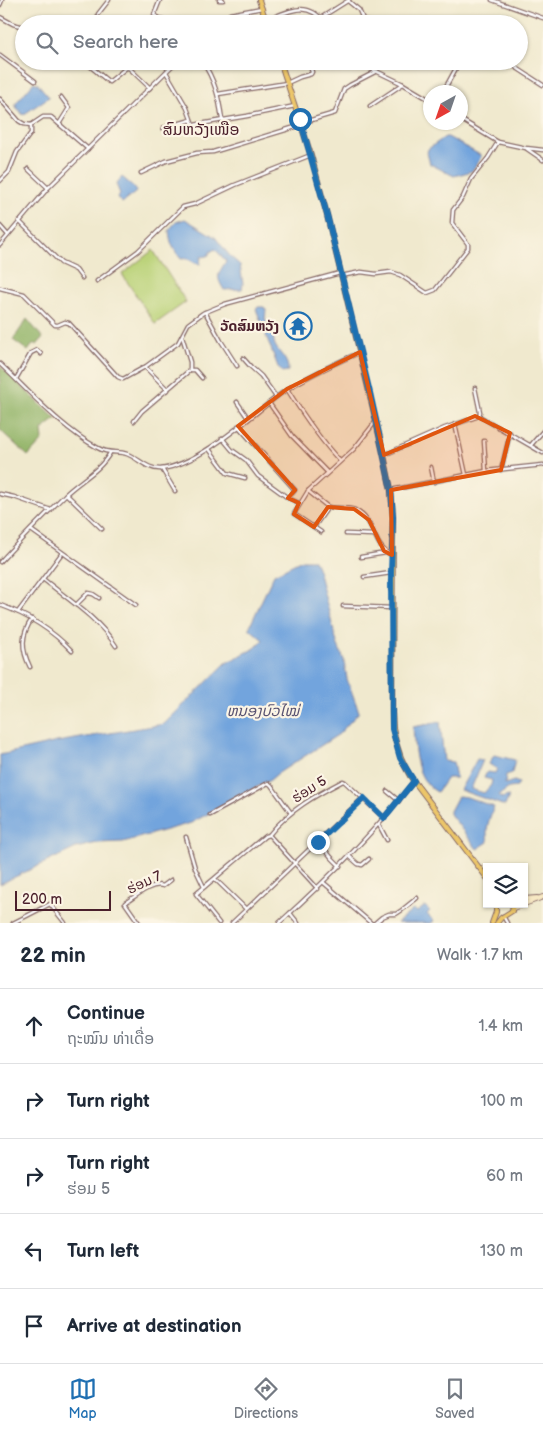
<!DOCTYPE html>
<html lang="en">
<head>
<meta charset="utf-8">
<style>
	:root { --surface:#fff; --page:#f6f6f7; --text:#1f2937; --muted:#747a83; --line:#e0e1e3; --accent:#1f6fb2 }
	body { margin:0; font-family:"Balsamiq Sans","Noto Sans Lao",sans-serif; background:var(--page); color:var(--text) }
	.controls { position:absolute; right:15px; bottom:15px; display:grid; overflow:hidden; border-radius:0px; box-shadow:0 1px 4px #0004 }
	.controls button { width:45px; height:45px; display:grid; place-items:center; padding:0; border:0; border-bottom:1px solid var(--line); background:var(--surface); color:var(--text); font:25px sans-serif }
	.compass { position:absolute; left:423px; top:85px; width:45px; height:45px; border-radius:50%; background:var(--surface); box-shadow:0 1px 4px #0004; rotate:220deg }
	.scale { position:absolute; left:15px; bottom:12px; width:96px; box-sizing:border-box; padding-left:5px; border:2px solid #4a1f2b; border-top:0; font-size:14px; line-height:18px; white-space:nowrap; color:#4a1f2b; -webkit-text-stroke:4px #fcf5e5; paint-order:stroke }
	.stop { position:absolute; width:15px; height:15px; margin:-11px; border:4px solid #1f6fb2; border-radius:50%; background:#fff }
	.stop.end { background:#1f6fb2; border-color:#fff; box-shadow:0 1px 5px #0008 }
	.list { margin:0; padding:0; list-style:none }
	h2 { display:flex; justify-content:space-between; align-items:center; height:65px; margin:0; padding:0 20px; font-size:21px }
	h2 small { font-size:16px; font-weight:400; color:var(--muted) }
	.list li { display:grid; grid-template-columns:32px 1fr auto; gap:15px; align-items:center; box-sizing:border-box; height:75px; padding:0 20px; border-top:1px solid var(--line) }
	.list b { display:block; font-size:19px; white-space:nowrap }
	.list p { margin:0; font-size:16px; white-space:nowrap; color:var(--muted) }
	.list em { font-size:16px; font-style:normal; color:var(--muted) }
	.icon { flex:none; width:28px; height:28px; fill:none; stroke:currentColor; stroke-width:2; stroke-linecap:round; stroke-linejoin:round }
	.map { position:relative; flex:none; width:543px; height:923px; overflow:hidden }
	.search { position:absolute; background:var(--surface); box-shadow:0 1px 4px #0004; left:15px; right:15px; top:15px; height:55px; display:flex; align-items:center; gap:12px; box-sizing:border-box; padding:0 18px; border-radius:28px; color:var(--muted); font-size:19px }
	.sheet { height:440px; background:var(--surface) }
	nav { display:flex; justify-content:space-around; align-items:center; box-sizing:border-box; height:70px; border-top:1px solid var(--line); background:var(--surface); font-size:14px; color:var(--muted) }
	nav a { display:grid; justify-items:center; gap:2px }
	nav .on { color:var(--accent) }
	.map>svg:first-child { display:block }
	.green { fill:#b9d277; stroke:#827851 }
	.forest { fill:#92b468; stroke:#6e6a4a }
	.water { fill:#72a4dd; stroke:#5e6284 }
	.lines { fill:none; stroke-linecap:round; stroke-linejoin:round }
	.minor-casing { stroke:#846664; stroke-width:5 }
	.secondary-casing { stroke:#846664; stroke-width:6 }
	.primary-casing { stroke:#846664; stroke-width:6 }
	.minor { stroke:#fff; stroke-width:2.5 }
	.secondary { stroke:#f7e8c3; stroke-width:4 }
	.primary { stroke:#ecc669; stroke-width:4 }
	.route { stroke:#1f6fb2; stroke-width:6 }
	.marked { fill:#e0560e; fill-opacity:0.2; stroke:#e0560e; stroke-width:4; stroke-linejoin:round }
	.labels { text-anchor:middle; stroke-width:4.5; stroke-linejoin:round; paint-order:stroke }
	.poi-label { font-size:14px; font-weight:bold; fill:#4a1f2b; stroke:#fcf5e5; text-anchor:end }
	.street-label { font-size:14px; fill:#4a1f2b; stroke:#fcf5e5 }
	.water-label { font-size:15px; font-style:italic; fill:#5a5472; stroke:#fcf5e5 }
	.quarter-label { font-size:16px; fill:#4a1f2b; stroke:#fcf5e5 }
</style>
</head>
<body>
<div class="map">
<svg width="543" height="923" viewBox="0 0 543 923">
	<rect width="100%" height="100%" fill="#fcf5e5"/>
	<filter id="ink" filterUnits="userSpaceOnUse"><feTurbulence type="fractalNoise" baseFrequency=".02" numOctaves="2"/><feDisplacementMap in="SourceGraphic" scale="10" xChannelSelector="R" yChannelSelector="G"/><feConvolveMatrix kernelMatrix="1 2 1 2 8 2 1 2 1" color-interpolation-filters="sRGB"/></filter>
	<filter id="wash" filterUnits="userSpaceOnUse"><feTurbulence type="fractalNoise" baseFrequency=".0096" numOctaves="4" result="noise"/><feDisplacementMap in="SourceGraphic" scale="20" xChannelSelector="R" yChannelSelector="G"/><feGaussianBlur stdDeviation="1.12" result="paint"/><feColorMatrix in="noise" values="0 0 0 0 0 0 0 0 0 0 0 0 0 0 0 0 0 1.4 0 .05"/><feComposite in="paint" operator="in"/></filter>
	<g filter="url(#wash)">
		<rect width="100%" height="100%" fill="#f0e9ce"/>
		<path class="green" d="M153 250 186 302 155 324 122 274Z"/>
		<g class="forest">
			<path d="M27 319 43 338 37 345 34 343 28 351 13 340Z"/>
			<path d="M0 366 56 419 42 430 43 440 28 456 0 430Z"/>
		</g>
		<g class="water">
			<path d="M34 82 38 84 49 97 23 115 16 107V103Z"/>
			<path d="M445 137H448L480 155 481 157 472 171 454 176 430 164 427 153 428 149Z"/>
			<path d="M122 177 135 188 136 192 122 203 118 198 120 194 116 184Z"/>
			<path d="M185 219 215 237 230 256 240 265 243 284 242 289 224 290C215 275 218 275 226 261L215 249 210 252 208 256 201 257 200 264C192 264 191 257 181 259 173 249 170 243 169 230L176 222Z"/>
			<path d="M258 307H264L266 310 265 320C267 323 271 326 273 329 275 334 273 338 274 342 276 352 289 358 288 371L282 372 278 367 256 309Z"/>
			<path d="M302 560H314L318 570 337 643 344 660 347 679 359 712 339 734 277 774 270 780 191 823 123 842 97 843 76 848 0 884V755L57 742 164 724 226 663 255 648 263 640 249 628 274 574Z"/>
			<path d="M440 722 444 761 453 762 456 778H447L437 792C414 779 415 750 413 727Z"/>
			<path d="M494 755 515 760 512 773 506 775 505 784 514 781 519 783 517 787 509 788 499 795 501 798 509 796 505 806 460 790 477 759 483 760 471 789 484 793 491 785 492 780 484 778 487 772 495 773 497 769 489 764Z"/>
			<path d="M458 796 467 797 494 807C489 819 485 829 488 842L477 849 450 814V811Z"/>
			<path d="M425 906 430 911 427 914 434 921 431 923H397L414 909 417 912Z"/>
		</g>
	</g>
	<g filter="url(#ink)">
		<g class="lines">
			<g class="minor-casing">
				<g id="minor">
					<path d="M160 0 154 15 169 24"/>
					<path d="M219 0H223"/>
					<path d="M492 0 543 18"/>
					<path d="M348 1 359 10 365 24"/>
					<path d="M0 5 2 0"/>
					<path d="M98 14 109 0"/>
					<path d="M230 14 262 8"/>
					<path d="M0 17 13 24 24 27"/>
					<path d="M322 17 349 0"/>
					<path d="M266 20C291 10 308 0 326 24"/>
					<path d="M364 21 384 23"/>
					<path d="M56 24 59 19"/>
					<path d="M154 24 158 18"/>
					<path d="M23 47 24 42"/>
					<path d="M0 55 35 81"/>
					<path d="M84 61 109 82 126 68H129L150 88"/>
					<path d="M202 61C215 80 219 98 222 119"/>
					<path d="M355 61 403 84 430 100"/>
					<path d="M506 61 543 85"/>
					<path d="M166 72 187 108 191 119"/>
					<path d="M443 92 460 61"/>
					<path d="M218 94 287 83 300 77 311 74 312 72 309 63"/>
					<path d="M0 99 19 121 24 124 31 125 43 117H51L88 149"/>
					<path d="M370 106 403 84"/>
					<path d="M460 119 498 142 526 148 543 150"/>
					<path d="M301 123 335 113 344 89 350 85 377 71"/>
					<path d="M59 124 69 108 61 97"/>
					<path d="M163 128 191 120 194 125 247 116 295 106"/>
					<path d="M527 149 543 160"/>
					<path d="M28 169 48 188"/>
					<path d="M141 173 166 161 197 153 213 152 302 125"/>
					<path d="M0 181 9 172 17 152 31 133V125"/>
					<path d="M19 221 61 263 76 270 82 278"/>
					<path d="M0 226 8 235"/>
					<path d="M0 245 48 188 177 61"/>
					<path d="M341 276 361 272 376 274 391 272 400 275 427 293 435 290 468 248V244L452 223 453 210 463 197 471 179 488 158 498 142"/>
					<path d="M97 281 138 251 183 207 195 204 235 185 311 155"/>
					<path d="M0 288 24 294 55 325H58L65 322 69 323 118 377 123 379 145 367 178 343 188 324 203 313 225 304 340 273"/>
					<path d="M205 312 221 341 237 366"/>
					<path d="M243 358 251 367 261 376 276 397"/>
					<path d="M0 364C31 393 61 428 98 448 110 455 118 450 127 454 138 458 148 470 161 469 202 464 252 414 286 390 309 375 335 364 360 352"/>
					<path d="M145 367 168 390"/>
					<path d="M190 370H195L202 378"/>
					<path d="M16 379 31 353 37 350 41 354"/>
					<path d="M475 388 480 412 479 416"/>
					<path d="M287 389C302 413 321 441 340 461"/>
					<path d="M237 402 248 418"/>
					<path d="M269 403 292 436 327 472"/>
					<path d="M134 421 142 411 190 370V362L182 336"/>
					<path d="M455 424 466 475"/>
					<path d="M238 426 295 490 288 498"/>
					<path d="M222 438 232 450 246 460 258 476 288 498 299 503"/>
					<path d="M484 441 486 471"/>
					<path d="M531 445 543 431"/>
					<path d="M209 449 227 473 245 478"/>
					<path d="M384 455 445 428 479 416 543 453"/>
					<path d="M431 467 434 482"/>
					<path d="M162 469 175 491"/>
					<path d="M501 470 510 433"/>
					<path d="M391 490 486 471 543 465"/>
					<path d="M308 491 328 507"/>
					<path d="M0 494 14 497 51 510"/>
					<path d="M66 494 102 529"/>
					<path d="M314 527 328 507C334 508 351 508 355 510 377 521 372 548 392 555"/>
					<path d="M31 530 136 605"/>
					<path d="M321 532 294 514 308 491 354 449 376 421"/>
					<path d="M346 534 374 535"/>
					<path d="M361 557 386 553"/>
					<path d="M0 562C21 539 43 517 65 495 79 481 100 471 110 453"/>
					<path d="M364 577 391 573"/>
					<path d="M43 579C68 599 99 619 116 646"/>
					<path d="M0 605C28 615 51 629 72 651"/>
					<path d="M76 605 88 593 93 594 99 598"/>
					<path d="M343 606 392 608"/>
					<path d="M18 612 62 553"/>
					<path d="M30 667C21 649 21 635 32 619"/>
					<path d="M387 791 399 801"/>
					<path d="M210 815 268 783 271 785 291 813"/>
					<path d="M379 825 387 840"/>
					<path d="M269 835 318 889"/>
					<path d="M186 837 195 868 204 887"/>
					<path d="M318 841 331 857 340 866"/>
					<path d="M349 856 358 864 362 865 369 859"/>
					<path d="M215 879 246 909"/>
					<path d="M324 883 371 923"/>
					<path d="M290 913 298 923"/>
					<path d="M503 916 507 923"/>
					<path d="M13 923 50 904 65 923"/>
					<path d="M139 923 125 903C135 897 151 882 163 886L171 880"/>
					<path d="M219 923 196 894 265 836 269 835C288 811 316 795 343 781L345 782 384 818"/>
					<path d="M232 923 363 798"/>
					<path d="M279 923C328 879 374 833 414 781"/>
					<path d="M375 923 382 917 389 914H396L402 910 417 898"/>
				</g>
			</g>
			<g class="secondary-casing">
				<g id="secondary">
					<path d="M524 899 537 898"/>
					<path d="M524 904 543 897"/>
					<path d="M513 908 524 904"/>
				</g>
			</g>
			<g class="primary-casing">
				<g id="primary">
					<path d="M259 0 267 24"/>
					<path d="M280 61 311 155 327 215 384 455 391 490 393 517 392 712C392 736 398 755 410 776L487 878"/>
					<path d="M492 923 496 912V904"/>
					<path d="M497 923 501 918 512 911 513 904"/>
				</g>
			</g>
			<use href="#minor" class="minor"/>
			<use href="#secondary" class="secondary"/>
			<use href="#primary" class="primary"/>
		</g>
	</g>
	<g class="lines" filter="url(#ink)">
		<path class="route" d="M300 119 327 215 370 393 391 490 393 517 391 573 392 729 400 758 414 781 384 818 364 798 318 842"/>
	</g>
	<path class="marked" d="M360 352 384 455 475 416 510 433 501 470 391 490 392 555 384 551 369 520 354 509 328 507 314 527 297 516 294 514 299 503 288 498 295 490 238 426 287 389Z"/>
	<defs>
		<g id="temple-ring" transform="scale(1.4375)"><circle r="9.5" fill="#fcf5e5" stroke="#1f6fb2" stroke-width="1.5"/><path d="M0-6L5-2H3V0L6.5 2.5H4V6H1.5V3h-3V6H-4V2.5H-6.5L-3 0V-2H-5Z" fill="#1f6fb2"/></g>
	</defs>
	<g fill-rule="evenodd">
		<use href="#temple-ring" x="298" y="326"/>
	</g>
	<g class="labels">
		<g class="poi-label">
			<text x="279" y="331">ວັດສົມຫວັງ</text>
		</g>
		<g class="street-label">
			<text transform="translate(309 789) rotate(-32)" y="5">ຮ່ອມ 5</text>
			<text transform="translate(144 882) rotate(-25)" y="5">ຮ່ອມ 7</text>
		</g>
		<g class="water-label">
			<text x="263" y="716">ຫນອງບົວໄໝ່</text>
		</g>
		<g class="quarter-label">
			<text x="201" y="135">ສົມຫວັງເໜືອ</text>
		</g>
	</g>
</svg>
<div class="controls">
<button><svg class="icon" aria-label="layers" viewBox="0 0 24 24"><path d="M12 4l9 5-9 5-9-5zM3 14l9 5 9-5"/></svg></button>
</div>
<svg class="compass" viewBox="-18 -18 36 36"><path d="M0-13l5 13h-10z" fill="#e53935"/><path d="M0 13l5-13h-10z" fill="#747a83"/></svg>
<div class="scale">200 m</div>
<div class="stop" style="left:300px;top:119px"></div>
<div class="stop end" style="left:318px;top:842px"></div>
<div class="search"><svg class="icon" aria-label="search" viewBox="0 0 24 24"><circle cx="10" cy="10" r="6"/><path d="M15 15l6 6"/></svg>Search here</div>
</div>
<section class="sheet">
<h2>22 min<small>Walk · 1.7 km</small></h2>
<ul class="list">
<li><svg class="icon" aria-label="ahead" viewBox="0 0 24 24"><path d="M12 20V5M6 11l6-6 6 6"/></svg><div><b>Continue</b><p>ຖະໝົນ ທ່າເດື່ອ</p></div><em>1.4 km</em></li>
<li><svg class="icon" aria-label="right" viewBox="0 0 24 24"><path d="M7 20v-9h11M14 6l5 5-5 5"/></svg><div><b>Turn right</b></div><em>100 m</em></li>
<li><svg class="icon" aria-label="right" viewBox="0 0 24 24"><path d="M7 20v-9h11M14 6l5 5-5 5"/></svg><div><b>Turn right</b><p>ຮ່ອມ 5</p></div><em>60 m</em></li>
<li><svg class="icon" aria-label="left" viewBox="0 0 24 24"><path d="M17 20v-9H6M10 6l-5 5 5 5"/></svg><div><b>Turn left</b></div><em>130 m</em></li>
<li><svg class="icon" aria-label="arrive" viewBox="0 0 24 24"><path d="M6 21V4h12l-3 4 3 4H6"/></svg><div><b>Arrive at destination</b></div></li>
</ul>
</section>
<nav>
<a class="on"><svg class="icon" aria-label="map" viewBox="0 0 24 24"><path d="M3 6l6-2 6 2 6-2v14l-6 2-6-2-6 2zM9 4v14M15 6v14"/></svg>Map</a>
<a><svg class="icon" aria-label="directions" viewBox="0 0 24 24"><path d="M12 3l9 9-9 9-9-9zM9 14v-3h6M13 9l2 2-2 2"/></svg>Directions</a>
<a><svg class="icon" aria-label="saved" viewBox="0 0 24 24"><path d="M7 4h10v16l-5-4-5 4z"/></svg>Saved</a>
</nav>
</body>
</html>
